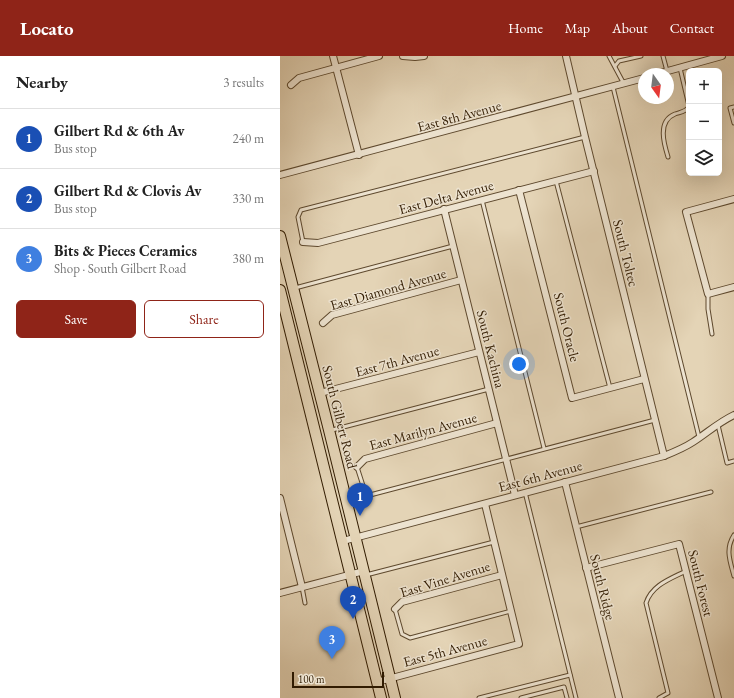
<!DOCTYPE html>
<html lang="en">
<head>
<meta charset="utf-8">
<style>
	:root { --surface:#fff; --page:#f2f2f2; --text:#222; --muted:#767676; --line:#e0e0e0; --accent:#8f2418 }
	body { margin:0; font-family:"EB Garamond",serif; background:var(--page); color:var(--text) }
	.controls { position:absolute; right:12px; top:12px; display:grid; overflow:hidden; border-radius:6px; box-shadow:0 4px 16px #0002 }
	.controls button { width:36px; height:36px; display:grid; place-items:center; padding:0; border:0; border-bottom:1px solid var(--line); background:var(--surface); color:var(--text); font:20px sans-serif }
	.compass { position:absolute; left:358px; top:12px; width:36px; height:36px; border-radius:50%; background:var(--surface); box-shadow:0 4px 16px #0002; rotate:166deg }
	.scale { position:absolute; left:12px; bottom:10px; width:92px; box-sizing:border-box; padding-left:4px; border:2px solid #311b01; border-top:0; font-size:11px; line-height:14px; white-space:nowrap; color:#311b01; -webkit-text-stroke:3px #ede3d0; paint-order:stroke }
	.you { position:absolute; left:239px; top:308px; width:14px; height:14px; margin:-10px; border:3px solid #fff; border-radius:50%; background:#1a73e8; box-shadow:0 0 0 6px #1a73e833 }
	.badge { display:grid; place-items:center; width:26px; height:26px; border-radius:50%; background:var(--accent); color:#fff; font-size:13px; font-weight:700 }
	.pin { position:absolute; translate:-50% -33px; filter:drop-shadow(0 1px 2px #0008) }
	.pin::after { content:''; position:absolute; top:21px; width:14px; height:12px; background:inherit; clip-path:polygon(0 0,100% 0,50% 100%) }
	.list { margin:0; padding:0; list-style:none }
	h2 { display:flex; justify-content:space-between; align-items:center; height:52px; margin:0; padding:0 16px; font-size:17px }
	h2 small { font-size:13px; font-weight:400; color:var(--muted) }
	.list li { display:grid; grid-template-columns:26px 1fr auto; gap:12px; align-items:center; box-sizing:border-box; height:60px; padding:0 16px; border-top:1px solid var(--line) }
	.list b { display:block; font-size:15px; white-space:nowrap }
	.list p { margin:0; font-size:13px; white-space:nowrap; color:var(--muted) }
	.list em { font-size:13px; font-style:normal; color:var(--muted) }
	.actions { display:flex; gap:8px; padding:12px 16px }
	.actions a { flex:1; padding:9px 0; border:1px solid var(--accent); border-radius:6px; text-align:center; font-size:14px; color:var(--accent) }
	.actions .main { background:var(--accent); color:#fff }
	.icon { flex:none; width:22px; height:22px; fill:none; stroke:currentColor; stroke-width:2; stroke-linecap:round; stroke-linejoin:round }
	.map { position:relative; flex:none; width:454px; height:642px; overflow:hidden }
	header { display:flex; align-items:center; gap:24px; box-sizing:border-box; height:56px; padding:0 20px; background:var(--accent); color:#fff }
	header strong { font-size:19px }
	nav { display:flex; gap:22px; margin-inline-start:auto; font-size:14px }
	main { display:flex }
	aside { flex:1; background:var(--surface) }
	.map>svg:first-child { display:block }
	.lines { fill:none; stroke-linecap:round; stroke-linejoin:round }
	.service-casing { stroke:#5e492e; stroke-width:5 }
	.minor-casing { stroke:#5e492e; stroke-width:8 }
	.primary-casing { stroke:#311b01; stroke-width:12 }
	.service { stroke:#ede3d0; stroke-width:3 }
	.minor { stroke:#ede3d0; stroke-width:6 }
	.primary { stroke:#e4d4b6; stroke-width:10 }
	.labels { text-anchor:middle; stroke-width:3; stroke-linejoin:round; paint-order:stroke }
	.street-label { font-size:14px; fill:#311b01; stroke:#ede3d0 }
</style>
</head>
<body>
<header>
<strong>Locato</strong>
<nav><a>Home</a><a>Map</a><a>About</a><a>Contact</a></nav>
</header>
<main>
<aside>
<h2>Nearby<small>3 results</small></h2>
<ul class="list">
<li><span class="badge" style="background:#1a4fb4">1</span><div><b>Gilbert Rd &amp; 6th Av</b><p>Bus stop</p></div><em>240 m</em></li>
<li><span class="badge" style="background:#1a4fb4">2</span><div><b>Gilbert Rd &amp; Clovis Av</b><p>Bus stop</p></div><em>330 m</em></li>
<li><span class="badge" style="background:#3f7fe0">3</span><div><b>Bits &amp; Pieces Ceramics</b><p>Shop · South Gilbert Road</p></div><em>380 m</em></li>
</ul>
<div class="actions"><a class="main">Save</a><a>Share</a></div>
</aside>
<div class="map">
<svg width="454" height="642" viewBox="0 0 454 642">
	<rect width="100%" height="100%" fill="#e4d4b6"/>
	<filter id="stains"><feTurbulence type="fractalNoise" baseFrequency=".005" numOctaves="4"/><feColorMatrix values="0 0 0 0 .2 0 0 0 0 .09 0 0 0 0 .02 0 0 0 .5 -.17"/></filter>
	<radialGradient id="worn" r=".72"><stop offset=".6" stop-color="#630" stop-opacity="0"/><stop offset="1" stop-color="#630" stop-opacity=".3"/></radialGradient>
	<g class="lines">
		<g class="service-casing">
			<g id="service">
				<path d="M329 0 344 28"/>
				<path d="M383 0 387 15"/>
				<path d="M335 10 339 5 361 0"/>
				<path d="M400 12 409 50"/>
				<path d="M333 31 419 381"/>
				<path d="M454 51 450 52 454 67"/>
				<path d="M388 101C384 88 377 65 395 58 401 56 405 56 409 51"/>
				<path d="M276 125 330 332"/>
				<path d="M202 144 264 392"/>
				<path d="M23 186 18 161 21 154 305 81"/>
				<path d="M15 232 173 190"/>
				<path d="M428 238V253L432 278"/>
				<path d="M438 369 447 407 454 405"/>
				<path d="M52 374 209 333"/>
				<path d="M77 411 85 436 90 439 375 364"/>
				<path d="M245 436 296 642"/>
				<path d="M296 471 431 436"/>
				<path d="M454 479C445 493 450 505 454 520"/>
				<path d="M86 519 214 486"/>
				<path d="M22 531 25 547"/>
				<path d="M115 553 122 578 130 582 231 555"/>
				<path d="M199 642 290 619"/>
				<path d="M241 642 284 631 287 642"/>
				<path d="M379 642 388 637 366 547C372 529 390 523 406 515"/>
			</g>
		</g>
		<g class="minor-casing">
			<g id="minor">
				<path d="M53 0 79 99"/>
				<path d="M123 0 135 1 144 0"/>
				<path d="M286 0 305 81 384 400"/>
				<path d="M377 18 442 0"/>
				<path d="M11 29 19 22 99 0"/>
				<path d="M0 119 364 22"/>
				<path d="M239 134 292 342 364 323"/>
				<path d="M454 143 406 156 428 238 454 231"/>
				<path d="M164 153 235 439"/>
				<path d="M23 186 38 187 314 115"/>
				<path d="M43 267 52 259 181 224"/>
				<path d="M40 337 199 296"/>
				<path d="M77 411 85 403 217 367"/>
				<path d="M285 426 339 642"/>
				<path d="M0 442 22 531"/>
				<path d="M63 485 384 400C394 396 404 392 413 386 427 377 439 366 454 359"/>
				<path d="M306 512 399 488 438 642"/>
				<path d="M0 537 84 515"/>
				<path d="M115 553 122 546 222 519"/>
				<path d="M97 626 239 588 205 448"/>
			</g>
		</g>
		<g class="primary-casing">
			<g id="primary">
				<path d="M0 180 49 374 115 642"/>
				<path d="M0 234 101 642"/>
			</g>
		</g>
		<use href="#service" class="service"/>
		<use href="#minor" class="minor"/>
		<use href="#primary" class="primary"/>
	</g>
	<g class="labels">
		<g class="street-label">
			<text transform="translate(179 60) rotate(-15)" y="5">East 8th Avenue</text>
			<text transform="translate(166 141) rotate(-15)" y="5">East Delta Avenue</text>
			<text transform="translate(346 197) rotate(76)" y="5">South Toltec</text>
			<text transform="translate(108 233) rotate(-16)" y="5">East Diamond Avenue</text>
			<text transform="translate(287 271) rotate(76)" y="5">South Oracle</text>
			<text transform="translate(211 293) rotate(76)" y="5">South Kachina</text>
			<text transform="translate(117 305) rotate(-15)" y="5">East 7th Avenue</text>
			<text transform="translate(60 361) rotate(76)" y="5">South Gilbert Road</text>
			<text transform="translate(143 375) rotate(-15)" y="5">East Marilyn Avenue</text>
			<text transform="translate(260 420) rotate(-15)" y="5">East 6th Avenue</text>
			<text transform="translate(165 523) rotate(-17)" y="5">East Vine Avenue</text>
			<text transform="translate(421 527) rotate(76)" y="5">South Forest</text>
			<text transform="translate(323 531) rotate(76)" y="5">South Ridge</text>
			<text transform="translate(165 595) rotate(-15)" y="5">East 5th Avenue</text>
		</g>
	</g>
	<rect width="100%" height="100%" filter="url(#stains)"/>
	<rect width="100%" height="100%" fill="url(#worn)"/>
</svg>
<div class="controls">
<button>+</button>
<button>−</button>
<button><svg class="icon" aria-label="layers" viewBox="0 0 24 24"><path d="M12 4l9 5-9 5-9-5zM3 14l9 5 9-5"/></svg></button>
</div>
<svg class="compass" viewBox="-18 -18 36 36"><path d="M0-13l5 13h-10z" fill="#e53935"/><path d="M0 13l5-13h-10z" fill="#767676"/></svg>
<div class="scale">100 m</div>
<div class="you"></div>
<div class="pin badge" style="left:80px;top:460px;background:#1a4fb4">1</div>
<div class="pin badge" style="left:73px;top:563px;background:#1a4fb4">2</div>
<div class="pin badge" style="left:52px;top:603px;background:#3f7fe0">3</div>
</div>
</main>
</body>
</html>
